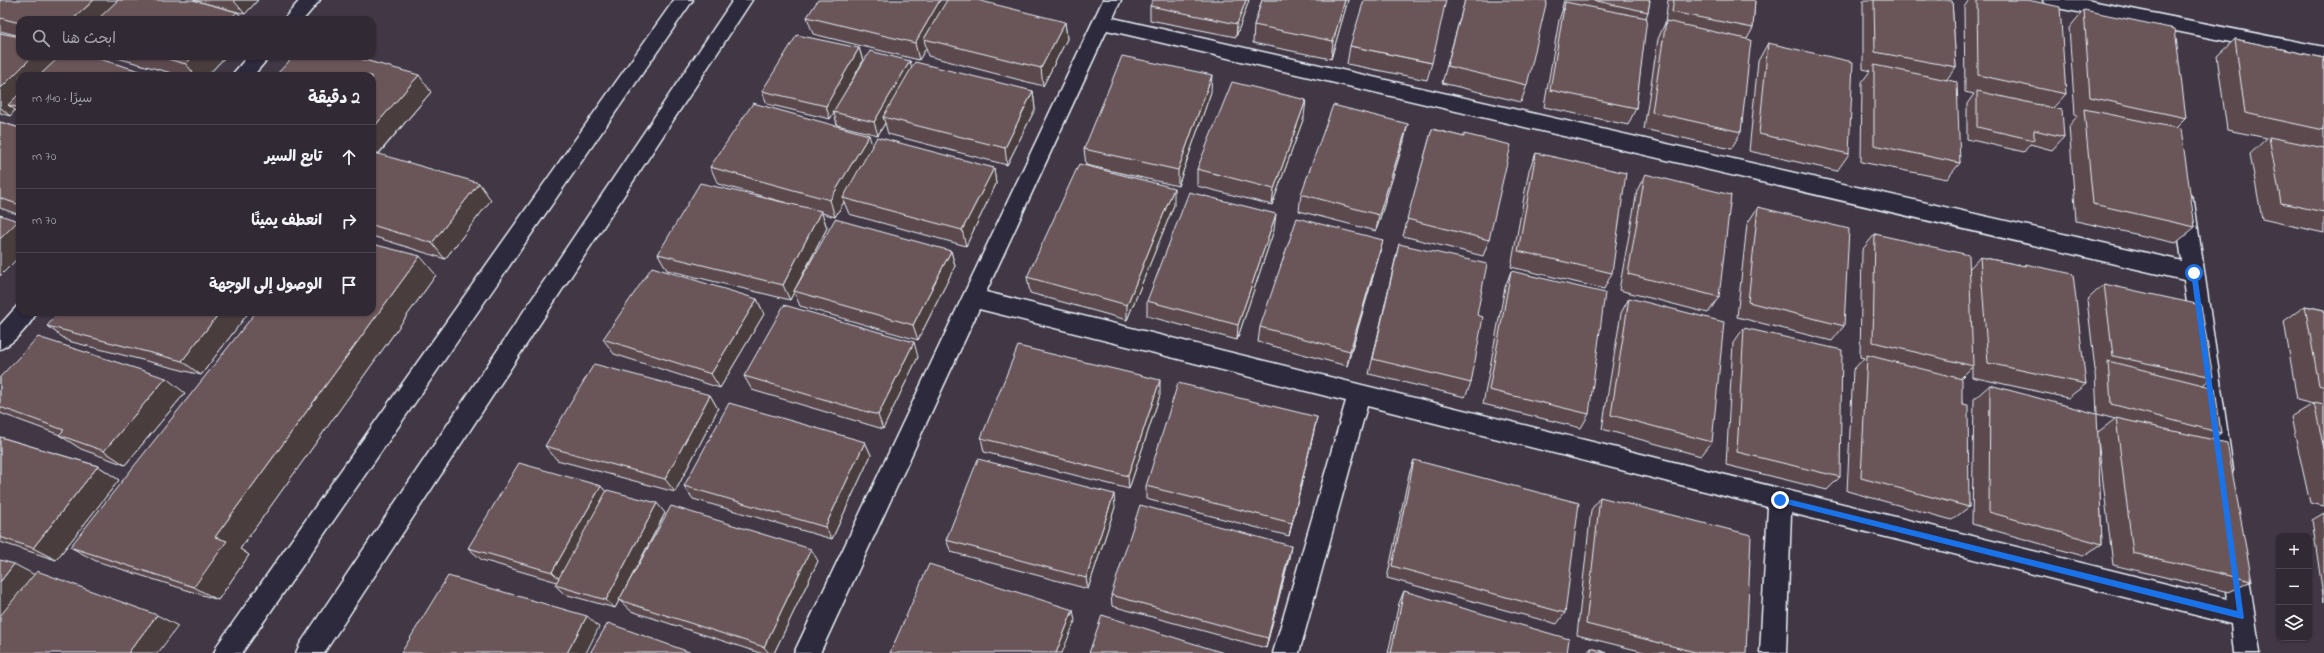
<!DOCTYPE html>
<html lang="ar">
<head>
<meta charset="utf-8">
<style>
	:root { --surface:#312934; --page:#3d3540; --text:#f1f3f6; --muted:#a8a6ac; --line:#4c454f }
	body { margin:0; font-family:"Indie Flower","Playpen Sans Arabic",sans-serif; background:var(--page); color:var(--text); direction:rtl }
	.controls { position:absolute; right:12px; bottom:12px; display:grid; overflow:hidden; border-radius:8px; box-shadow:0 1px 3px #0004 }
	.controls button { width:36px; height:36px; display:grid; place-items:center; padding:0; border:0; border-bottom:1px solid var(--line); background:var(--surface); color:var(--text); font:20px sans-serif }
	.stop { position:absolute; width:12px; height:12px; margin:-9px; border:3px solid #1a73e8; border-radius:50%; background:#fff }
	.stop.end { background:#1a73e8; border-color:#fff; box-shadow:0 1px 4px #0008 }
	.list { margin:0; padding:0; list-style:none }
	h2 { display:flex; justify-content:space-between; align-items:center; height:52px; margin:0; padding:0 16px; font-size:17px }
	h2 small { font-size:13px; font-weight:400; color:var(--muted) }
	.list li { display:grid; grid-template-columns:26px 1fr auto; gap:12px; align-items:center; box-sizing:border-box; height:64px; padding:0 16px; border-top:1px solid var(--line) }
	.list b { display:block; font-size:15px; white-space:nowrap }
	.list em { font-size:13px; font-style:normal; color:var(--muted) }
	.icon { flex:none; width:22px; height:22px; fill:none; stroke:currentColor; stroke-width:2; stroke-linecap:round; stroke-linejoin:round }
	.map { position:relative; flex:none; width:2324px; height:653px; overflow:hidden; direction:ltr }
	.search { position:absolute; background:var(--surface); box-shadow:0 1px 3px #0004; left:16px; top:16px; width:360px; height:44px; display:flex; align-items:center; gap:10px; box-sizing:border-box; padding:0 14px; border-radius:12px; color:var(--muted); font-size:15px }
	.panel { position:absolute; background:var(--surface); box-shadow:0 1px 3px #0004; left:16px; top:72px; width:360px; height:244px; border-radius:12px; direction:rtl }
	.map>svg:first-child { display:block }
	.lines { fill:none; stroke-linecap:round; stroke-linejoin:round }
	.street-casing { stroke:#e8f1f8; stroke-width:3 }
	.secondary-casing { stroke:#e8f1f8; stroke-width:3 }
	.street { fill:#2f2a3d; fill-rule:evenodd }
	.secondary { fill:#2f2a3d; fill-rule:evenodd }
	.wall { fill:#5b494d; stroke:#e8f1f8 }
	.shaded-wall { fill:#4a3c3e; stroke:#e8f1f8 }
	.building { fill:#6a5559; stroke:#e8f1f8 }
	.route { fill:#1a73e8 }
</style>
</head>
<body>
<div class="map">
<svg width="2324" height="653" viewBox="0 0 2324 653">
	<rect width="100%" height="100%" fill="#413745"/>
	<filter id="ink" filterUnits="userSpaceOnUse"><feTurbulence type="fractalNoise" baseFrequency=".025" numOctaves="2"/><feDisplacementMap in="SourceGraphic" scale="8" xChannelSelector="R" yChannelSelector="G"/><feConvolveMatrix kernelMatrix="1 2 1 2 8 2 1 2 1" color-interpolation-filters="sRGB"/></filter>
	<g filter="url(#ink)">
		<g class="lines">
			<g class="street-casing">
				<g id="street">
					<path d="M300 0H320L303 20H283Z"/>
					<path d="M1103 0H1121L1113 18 2182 261 2174 202 2177 196 2184 194 2191 196 2194 202 2233 470 2229 478 2221 481 2213 478 2209 470 2184 280 1107 30 986 292 2227 599 2222 557 2225 549 2234 545 2243 549 2246 557 2260 653H2234L2231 624 1791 513 1786 653H1760L1768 507 1367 406 1299 653H1273L1346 401 979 309 820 653H794Z"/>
					<path d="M2043 0H2086L2324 47V61L2171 30 2174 55 2171 60 2164 62 2157 60 2154 55 2151 26 2052 7 2045 5Z"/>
					<path d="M248 56H270L253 76H231Z"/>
					<path d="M18 305H20V312H37C30 325 14 344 0 349V325Z"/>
				</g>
			</g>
			<g class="secondary-casing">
				<g id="secondary">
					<path d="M674 0H693L242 653H214L218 644Z"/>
					<path d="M733 0H752L324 653H296L300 644Z"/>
				</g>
			</g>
			<use href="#street" class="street"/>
			<use href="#secondary" class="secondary"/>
		</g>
		<g class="wall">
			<path d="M0 0 237 12 244 20H20V36L0 31Z"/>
			<path d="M193 0H258L245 14Z"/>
			<path d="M1249 0 1236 37 1150 20V6Z"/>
			<path d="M1262 0H1348L1331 59 1253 43 1254 25Z"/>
			<path d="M1465 0 1527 85 1521 102 1442 83Z"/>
			<path d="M1564 0H1650L1648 12 1646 18 1636 108 1628 125 1544 107 1559 20 1563 8H1562Z"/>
			<path d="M1668 0H1755L1753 28 1747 39 1741 132 1731 149 1644 129 1658 39 1665 23Z"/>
			<path d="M1863 0H1952L1956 67 1947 79 1960 163 1947 179 1861 162 1862 82 1870 71 1863 69Z"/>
			<path d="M1969 0H2028L2066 94 2053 108 2064 137 2052 150 2030 144 2024 152 1967 139V104L1974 94 1965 92 1964 7Z"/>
			<path d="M2084 10 2186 118 2176 128 2195 227 2176 243 2076 221 2069 126 2078 115H2075L2069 28Z"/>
			<path d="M807 17 1065 22 1067 39 1043 86 928 56 926 48 919 60 813 34Z"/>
			<path d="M0 33 59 56 20 76V115L15 110 10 116 0 113Z"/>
			<path d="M2235 39 2324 58V233L2262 219 2250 154 2267 138 2227 130 2217 56Z"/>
			<path d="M1768 43 1849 154 1837 171 1749 151 1758 61Z"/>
			<path d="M1350 46 1432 63 1427 80 1347 64Z"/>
			<path d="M859 48 863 61 848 87 910 61 911 68 1033 91 1035 109 1007 165 888 134 885 123 878 135 837 125 834 113 830 119 767 104 762 91Z"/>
			<path d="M110 56H226L207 76H182Z"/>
			<path d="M372 76 431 92 379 154 491 200 445 259 372 236Z"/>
			<path d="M1211 92 1178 186 1086 165 1084 149Z"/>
			<path d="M1304 117 1272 205 1197 186V169Z"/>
			<path d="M0 122 20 128V215L0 208Z"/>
			<path d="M1432 129 1463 137 1489 240 1483 256 1403 236Z"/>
			<path d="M1404 141 1376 231 1299 211 1301 194Z"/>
			<path d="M872 146 994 168 996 184 966 246 849 214 844 202 835 217 822 213 827 228 803 274 951 251 955 266 918 340 800 306 794 292 790 300 667 270 658 254 794 205 718 184 710 167Z"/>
			<path d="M1536 153 1612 273 1604 289 1511 267 1529 170Z"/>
			<path d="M1645 174 1719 297 1708 313 1619 290 1637 191Z"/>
			<path d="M1174 205 1127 320 1030 293 1027 277Z"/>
			<path d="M1758 207 1844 326 1832 341 1737 317 1747 224Z"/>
			<path d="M1274 230 1237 340 1147 316V301Z"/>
			<path d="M1875 234 1970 268 1980 257 2024 266 2025 264 2086 384 2068 398 1972 377V367L1960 379 1962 404 1969 507 1952 520 1847 491 1853 370 1864 358 1860 357 1862 250Z"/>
			<path d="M1383 240 1379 256 1347 366 1258 342 1260 327Z"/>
			<path d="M1399 244 1477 315 1471 383 1465 397 1369 374 1395 260Z"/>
			<path d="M1511 271 1589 414 1581 428 1483 404 1505 287Z"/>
			<path d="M436 275 240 549 249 555 218 600 96 561 70 547Z"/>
			<path d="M2104 284 2213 377 2203 385 2221 433 2211 439 2252 581 2229 592 2113 565 2098 440 2102 544 2083 556 1972 524 1974 399 1990 385 2098 432 2115 419 2097 414 2095 372 2096 370H2095L2087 300Z"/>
			<path d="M1629 298 1712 442 1701 456 1602 429 1621 313Z"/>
			<path d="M757 299 764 314 720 388 614 354 603 339Z"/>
			<path d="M2305 306 2324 310V506L2310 503 2291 417 2313 404 2297 400 2284 321Z"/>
			<path d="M249 312 201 375 68 341 47 326Z"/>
			<path d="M1744 328 1840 477 1827 490 1726 465 1733 343Z"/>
			<path d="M918 357 883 429 752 390 744 376Z"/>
			<path d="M0 377 185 393 125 465 81 449 59 435H60L0 413Z"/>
			<path d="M710 395 718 409 675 492 557 460 545 446Z"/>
			<path d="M1160 395 1129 489 984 452 981 438Z"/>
			<path d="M1314 431 1289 536 1146 499V486Z"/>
			<path d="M0 437 98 466 119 480 56 560 0 542Z"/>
			<path d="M865 442 871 455 832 539 693 499 684 486Z"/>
			<path d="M1414 460 1565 613 1557 624 1387 578 1409 474Z"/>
			<path d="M601 486 606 492 665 513 615 608 564 594 555 585 557 582 482 560 468 548Z"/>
			<path d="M1600 497 1746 653H1648L1577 635 1591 510Z"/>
			<path d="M1115 507 1088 589 951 552 946 540Z"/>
			<path d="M2324 513V602L2312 520Z"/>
			<path d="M1289 558 1266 648 1112 606 1111 595Z"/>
			<path d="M818 561 774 653H760L631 611 619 600Z"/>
			<path d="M1404 591 1567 653H1388L1399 603Z"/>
			<path d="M1591 648 1607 653H1587Z"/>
		</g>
		<g class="shaded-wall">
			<path d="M94 0H129L108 20H72Z"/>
			<path d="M235 0H258L245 14 234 1Z"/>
			<path d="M940 0H948L924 39 926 48 919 60 915 43Z"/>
			<path d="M1246 0H1249L1236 37 1237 24Z"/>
			<path d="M1345 0H1348L1331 59 1333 41Z"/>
			<path d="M237 12 244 20H229Z"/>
			<path d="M1065 22 1067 39 1043 86 1041 68Z"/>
			<path d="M859 48 863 61 830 119 826 106Z"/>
			<path d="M33 56H59L64 61 49 76H20V105H8L15 110 10 116 0 107V89Z"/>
			<path d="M193 56H226L207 76H196L186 64Z"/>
			<path d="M910 61 913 74 883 117 885 123 878 135 874 122Z"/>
			<path d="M419 75 431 92 378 154 372 146V129Z"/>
			<path d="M1212 75 1211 92 1178 186V170Z"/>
			<path d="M1033 91 1035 109 1007 165 1005 148Z"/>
			<path d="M1306 100 1304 117 1272 205 1274 189Z"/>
			<path d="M1408 124 1404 141 1376 231 1379 215Z"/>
			<path d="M869 135 874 152 843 198 844 202 835 217 830 200Z"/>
			<path d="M994 168 996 184 966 246 962 230Z"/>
			<path d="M479 183 491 200 445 259 432 243Z"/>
			<path d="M1174 188V205L1127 320V305Z"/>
			<path d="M821 211 827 228 794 291V292L790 300 783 285Z"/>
			<path d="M1276 214 1274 230 1237 340 1238 325Z"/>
			<path d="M18 221 20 222V256L0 276V239Z"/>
			<path d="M1383 240 1379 256 1347 366 1350 351Z"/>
			<path d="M951 251 955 266 918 340 913 325Z"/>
			<path d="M420 256 436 275 240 549 249 555 218 600 194 587 215 537Z"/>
			<path d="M757 299 764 314 720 388 711 374Z"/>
			<path d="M220 312H249L201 375 182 361Z"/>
			<path d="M914 342 918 357 883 429 878 415Z"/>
			<path d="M166 378 185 393 125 465 104 451Z"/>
			<path d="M1160 380V395L1129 489 1128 476Z"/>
			<path d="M710 395 718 409 675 492 665 479Z"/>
			<path d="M1317 417 1314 431 1289 536 1292 523Z"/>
			<path d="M865 442 871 455 832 539 825 527Z"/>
			<path d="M98 466 119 480 56 560 33 548Z"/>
			<path d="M601 486 612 499 565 584 552 572Z"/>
			<path d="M1114 494 1115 507 1088 589 1086 578Z"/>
			<path d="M657 503 665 513 615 608 606 600Z"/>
			<path d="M1291 546 1289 558 1266 648 1268 638Z"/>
			<path d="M811 549 818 561 774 653H769L764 647Z"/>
			<path d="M14 564 37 576 0 624V582Z"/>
			<path d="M1073 610 1075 621 1062 653H1056Z"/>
			<path d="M157 615 178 626 158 653H128Z"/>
			<path d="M587 616 599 627 586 653H567Z"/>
		</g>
		<g class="building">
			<path d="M0 0H94L72 20H20V23L0 18Z"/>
			<path d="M118 0H193L237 12 229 20H97Z"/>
			<path d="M818 0H940L915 43 807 17Z"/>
			<path d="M947 0H977L1065 22 1041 68 924 39Z"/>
			<path d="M1153 0H1246L1237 24 1150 6Z"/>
			<path d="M1262 0H1345L1333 41 1254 25Z"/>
			<path d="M1364 0H1446L1432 63 1350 46Z"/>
			<path d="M1465 0H1547L1527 85 1447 66Z"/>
			<path d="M1592 0H1650L1648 12Z"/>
			<path d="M1674 0H1755L1753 28 1672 12Z"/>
			<path d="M1874 0H1952L1956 67 1875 52Z"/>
			<path d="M1977 0H2028L2060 7 2066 94 1978 75Z"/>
			<path d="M1565 2 1647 18 1636 108 1550 90Z"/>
			<path d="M2084 10 2175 29 2186 118 2090 97Z"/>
			<path d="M1666 21 1751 40 1741 132 1652 112Z"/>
			<path d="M0 33 20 37V56H33L0 89Z"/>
			<path d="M797 35 859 48 826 106 762 91Z"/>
			<path d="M2235 39 2324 58V130L2245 113Z"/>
			<path d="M1768 43 1853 62 1849 154 1759 134Z"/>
			<path d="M870 51 910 61 874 122 833 112Z"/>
			<path d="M60 56H89L157 76H39Z"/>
			<path d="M156 56H193L186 64Z"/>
			<path d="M294 56H350L419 75 372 129V76H275Z"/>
			<path d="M1122 56 1212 75 1178 170 1084 149Z"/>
			<path d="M915 62 1033 91 1005 148 883 117Z"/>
			<path d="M1874 65 1957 82 1960 163 1874 145Z"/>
			<path d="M1232 82 1306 100 1274 189 1197 169Z"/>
			<path d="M1977 91 2062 110 2064 137 2034 130V140L1977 127Z"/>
			<path d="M20 93V108L8 105Z"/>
			<path d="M753 103 869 135 830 200 710 167Z"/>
			<path d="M1333 105 1408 124 1379 215 1301 194Z"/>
			<path d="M2084 109 2181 129 2195 227 2093 204Z"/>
			<path d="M0 122 20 128V205L0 198Z"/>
			<path d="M1432 129 1464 137V134L1511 145 1489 240 1407 219Z"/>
			<path d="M877 137 994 168 962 230 843 198Z"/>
			<path d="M2269 137 2324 148V212L2281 203Z"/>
			<path d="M372 152 479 183 432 243 372 225Z"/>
			<path d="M1536 153 1626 173 1612 273 1518 251Z"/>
			<path d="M1079 164 1174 188 1127 305 1027 277Z"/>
			<path d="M1645 174 1731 195 1719 297 1628 274Z"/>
			<path d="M700 183 821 211 783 285 658 254Z"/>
			<path d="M1189 192 1276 214 1238 325 1147 301Z"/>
			<path d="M1758 207 1849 229 1844 326 1748 302Z"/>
			<path d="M0 215 18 221 0 239Z"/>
			<path d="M1297 218 1383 240 1350 351 1260 327Z"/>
			<path d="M835 219 951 251 913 325 794 291Z"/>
			<path d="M1875 234 1969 255 1973 366 1873 342Z"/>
			<path d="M372 244 420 256 215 537 227 541 194 587 70 547 256 312H372Z"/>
			<path d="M1399 244 1487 264 1477 315 1483 317 1471 383 1373 359Z"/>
			<path d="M1980 257 2025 266V264L2073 274 2086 384 1988 363Z"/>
			<path d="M652 267 757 299 711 374 603 339Z"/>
			<path d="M1511 271 1605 293 1589 414 1489 390Z"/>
			<path d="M2104 284 2201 305 2213 377 2113 356Z"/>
			<path d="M1629 298 1724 322 1712 442 1611 415Z"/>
			<path d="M784 305 914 342 878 415 744 376Z"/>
			<path d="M2305 306 2324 310V387L2319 385Z"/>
			<path d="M59 312H220L182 361 47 326Z"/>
			<path d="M1744 328 1842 350 1840 477 1737 452Z"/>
			<path d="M38 337 166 378 104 451 59 435 64 430 0 407V377Z"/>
			<path d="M1018 346 1160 380 1128 476 981 438Z"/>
			<path d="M1867 355 1962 379V404L1968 405 1969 507 1861 478Z"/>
			<path d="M2108 361 2215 388 2221 433 2111 404Z"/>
			<path d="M594 364 710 395 665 479 545 446Z"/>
			<path d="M1178 383 1317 417 1292 523 1146 486Z"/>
			<path d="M1990 385 2097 414 2102 544 1989 512Z"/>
			<path d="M729 403 865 442 825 527 684 486Z"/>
			<path d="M2314 403 2324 405V449Z"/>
			<path d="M2116 418 2227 443 2252 581 2133 553Z"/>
			<path d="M0 437 98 466 33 548 0 537Z"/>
			<path d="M978 459 1114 494 1086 578 946 540Z"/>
			<path d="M1414 460 1579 503 1565 613 1392 566Z"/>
			<path d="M519 463 601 486 552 572 468 548Z"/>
			<path d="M607 490 657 503 606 600 555 585Z"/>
			<path d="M1600 497 1751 535 1746 653H1699L1586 624Z"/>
			<path d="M1140 505 1291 546 1268 638 1111 595Z"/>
			<path d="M671 506 811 549 764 647 619 600Z"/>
			<path d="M0 560 14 564 0 582Z"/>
			<path d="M929 564 1073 610 1056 653H890Z"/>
			<path d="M37 571 157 615 128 653H0V616Z"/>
			<path d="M448 576 587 616 567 653H401Z"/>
			<path d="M1404 591 1569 639 1567 653H1391Z"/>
			<path d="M1102 615 1224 653H1089Z"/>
			<path d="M608 623 692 653H590Z"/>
			<path d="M1591 648 1607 653H1591Z"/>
		</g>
	</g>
	<path class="route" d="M2194 270 2197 273 2244 618 2242 619 1778 502V498L1780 497 2237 611 2191 273Z"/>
</svg>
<div class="controls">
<button>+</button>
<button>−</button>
<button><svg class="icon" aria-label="layers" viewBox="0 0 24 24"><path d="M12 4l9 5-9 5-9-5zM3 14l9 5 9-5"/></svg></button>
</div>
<div class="stop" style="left:2194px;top:273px"></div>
<div class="stop end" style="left:1780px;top:500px"></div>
<div class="search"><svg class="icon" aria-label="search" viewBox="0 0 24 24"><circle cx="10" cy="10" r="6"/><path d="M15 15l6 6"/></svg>ابحث هنا</div>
<section class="panel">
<h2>2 دقيقة<small>سيرًا · 140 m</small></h2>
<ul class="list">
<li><svg class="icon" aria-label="ahead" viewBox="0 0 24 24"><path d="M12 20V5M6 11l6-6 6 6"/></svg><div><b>تابع السير</b></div><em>70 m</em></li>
<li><svg class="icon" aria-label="right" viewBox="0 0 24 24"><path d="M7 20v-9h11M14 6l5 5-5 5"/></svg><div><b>انعطف يمينًا</b></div><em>70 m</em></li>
<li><svg class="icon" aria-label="arrive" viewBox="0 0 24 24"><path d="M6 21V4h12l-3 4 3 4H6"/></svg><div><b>الوصول إلى الوجهة</b></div></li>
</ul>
</section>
</div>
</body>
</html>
